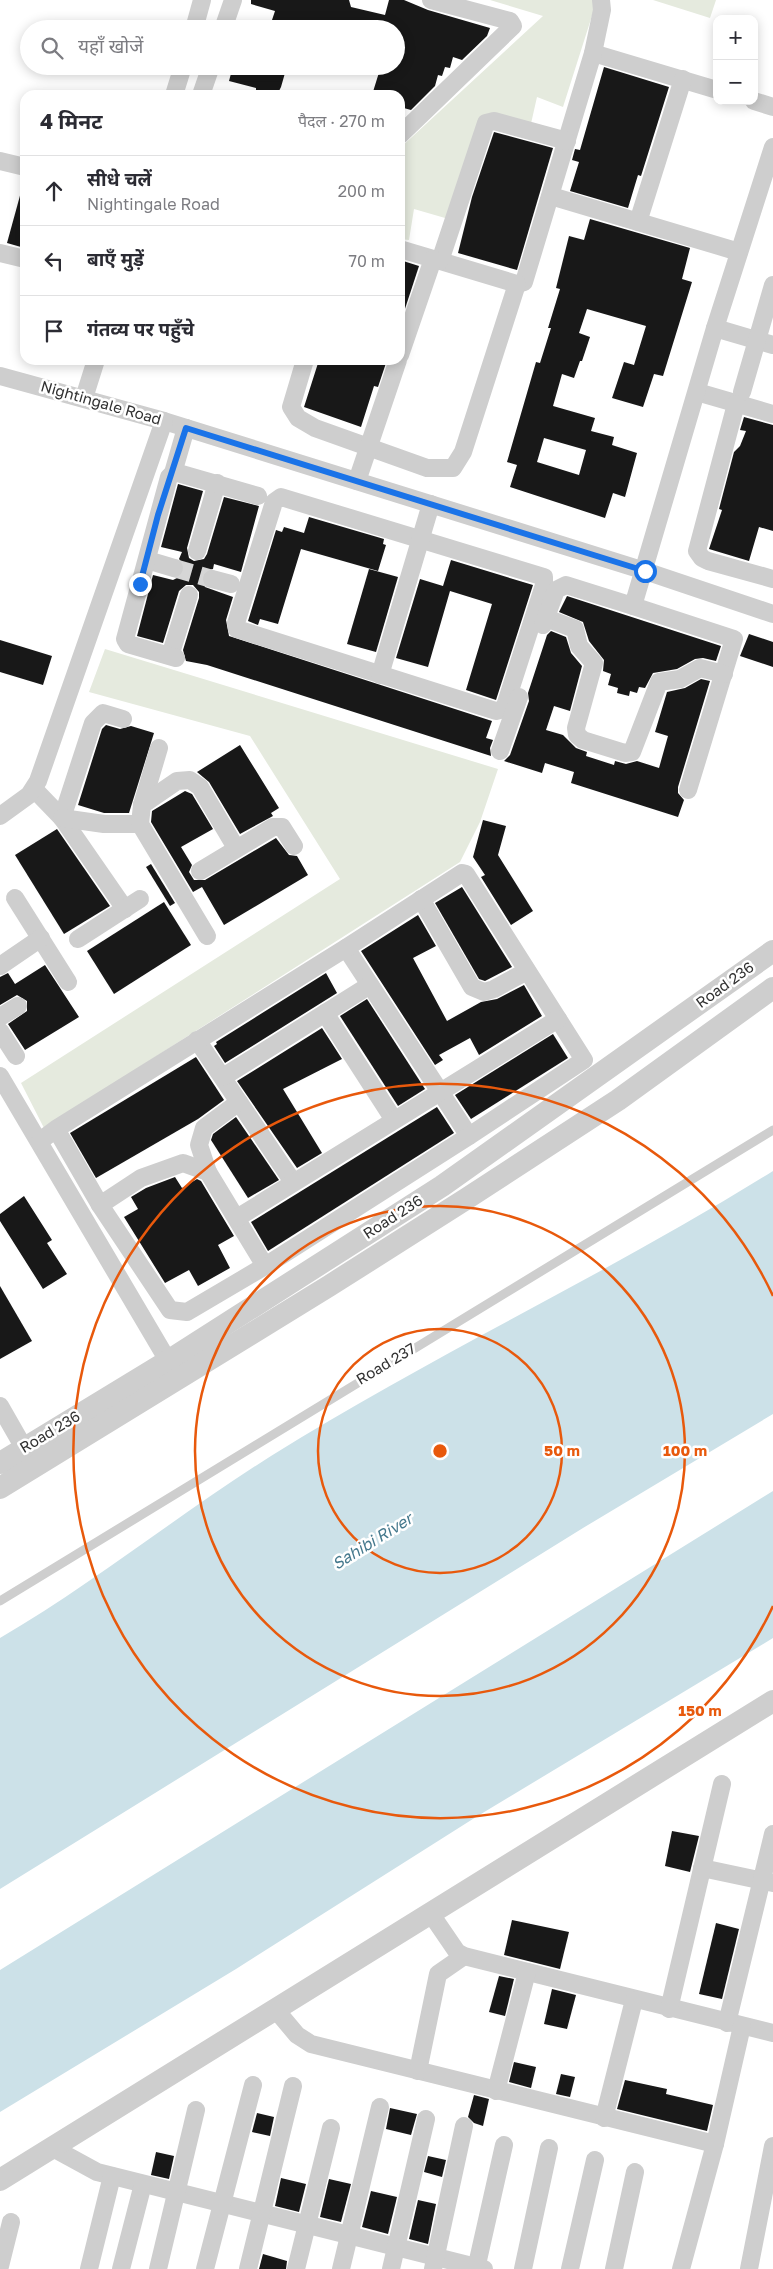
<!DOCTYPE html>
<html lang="hi">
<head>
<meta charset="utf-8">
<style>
	:root { --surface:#fff; --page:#f2f2f3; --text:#2b2b33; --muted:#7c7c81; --line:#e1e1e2 }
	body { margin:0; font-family:"Golos Text","Noto Sans Devanagari",sans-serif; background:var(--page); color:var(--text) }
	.controls { position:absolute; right:15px; top:15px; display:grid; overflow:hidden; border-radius:10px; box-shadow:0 2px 12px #0003 }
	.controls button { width:45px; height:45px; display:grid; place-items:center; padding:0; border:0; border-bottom:1px solid var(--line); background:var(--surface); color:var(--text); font:25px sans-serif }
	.stop { position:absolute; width:15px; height:15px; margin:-11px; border:4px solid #1a73e8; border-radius:50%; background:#fff }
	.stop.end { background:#1a73e8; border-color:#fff; box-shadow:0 1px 5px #0008 }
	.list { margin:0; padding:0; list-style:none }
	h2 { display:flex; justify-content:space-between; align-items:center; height:65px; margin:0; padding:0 20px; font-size:21px }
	h2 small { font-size:16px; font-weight:400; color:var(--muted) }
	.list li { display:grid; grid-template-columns:32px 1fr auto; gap:15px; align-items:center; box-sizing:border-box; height:70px; padding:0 20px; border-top:1px solid var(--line) }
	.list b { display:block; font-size:19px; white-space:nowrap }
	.list p { margin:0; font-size:16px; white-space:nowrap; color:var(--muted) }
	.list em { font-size:16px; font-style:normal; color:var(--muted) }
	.icon { flex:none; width:28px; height:28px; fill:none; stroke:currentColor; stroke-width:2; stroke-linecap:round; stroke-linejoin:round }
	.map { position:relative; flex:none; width:773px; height:2269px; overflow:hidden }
	.search { position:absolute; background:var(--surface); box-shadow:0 2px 12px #0003; left:20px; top:20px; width:385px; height:55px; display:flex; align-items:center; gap:12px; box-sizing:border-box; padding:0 18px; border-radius:28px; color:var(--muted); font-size:19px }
	.panel { position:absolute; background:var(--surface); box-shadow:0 2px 12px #0003; left:20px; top:90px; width:385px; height:275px; border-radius:15px }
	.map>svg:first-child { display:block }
	.green { fill:#e5eade }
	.water { fill:#cce1e8 }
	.building { fill:#181818; fill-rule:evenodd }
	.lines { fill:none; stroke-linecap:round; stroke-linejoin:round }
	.minor-tunnel { stroke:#d6d6d6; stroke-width:18; stroke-dasharray:18 9; stroke-linecap:butt }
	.service { stroke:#cecece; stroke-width:9 }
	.minor { stroke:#cecece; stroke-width:18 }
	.tertiary { stroke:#cecece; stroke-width:22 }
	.route { stroke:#1a73e8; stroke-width:6 }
	.ring { fill:none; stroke:#e8590c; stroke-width:2.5 }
	.labels { text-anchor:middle; stroke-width:5; stroke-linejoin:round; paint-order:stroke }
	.street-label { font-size:15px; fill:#313131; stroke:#fff }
	.water-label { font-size:16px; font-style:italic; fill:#45798d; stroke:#fff }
	.centre { fill:#e8590c; stroke:#fff; stroke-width:2.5 }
	.ring-label { font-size:15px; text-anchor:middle; font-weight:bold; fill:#e8590c; stroke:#fff; stroke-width:5; stroke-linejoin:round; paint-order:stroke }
</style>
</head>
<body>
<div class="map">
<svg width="773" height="2269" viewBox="0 0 773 2269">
	<rect width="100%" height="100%" fill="#fff"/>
	<g class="green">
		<path d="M490 0H597L563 107 537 97 530 128 488 115 452 220 414 209 409 240 400 239V148L543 16Z"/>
		<path d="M653 0H716L710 18Z"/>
		<path d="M105 649 498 769 480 822 460 862 44 1128 21 1083 340 879 250 736 89 692Z"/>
	</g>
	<g class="water">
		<path d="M773 1171V1414L583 1528 0 1889V1638C94 1583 179 1514 271 1456 434 1354 610 1273 773 1171Z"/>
		<path d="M773 1491V1638L476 1817 236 1969 0 2112V1970Z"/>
	</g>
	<g class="building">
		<path d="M251 0H349L351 7 385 15 389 0H404L428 10 490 28 487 36 462 60 453 57 450 68 445 67 442 76 438 75 435 86 411 110 400 107V95H372L381 66H396V29H276L277 25 271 23 275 11 251 4Z"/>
		<path d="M233 66H287L281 87 279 91 274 90 272 95 256 91V88L229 81Z"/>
		<path d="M604 67 669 87 641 176 638 175 628 208 570 191 579 162 572 160 575 149 580 150Z"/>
		<path d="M494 132 553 148 517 270 458 253 472 197Z"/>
		<path d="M21 192 25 193V234L21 247 7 243Z"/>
		<path d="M590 219 690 248 682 279 692 282 663 376 654 374 643 407 612 398 624 362 634 365 646 326 587 309 579 333 590 337 582 361H580L574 378 562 374 553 406 595 418 591 431 614 437 612 445 637 453 625 497 613 493 605 518 510 487 517 465 507 462 536 362 540 363 551 328H548L560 289 556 288 569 236 584 240ZM544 438 586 450 579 475 537 462Z"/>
		<path d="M400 260 419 266 401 321H400Z"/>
		<path d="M319 360H387L378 387 374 386 361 427 304 407Z"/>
		<path d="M744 417 773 425V531L759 527 749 561 709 549 722 510 719 509 734 452 740 446 746 431 740 430Z"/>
		<path d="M178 484 203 491 187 548 189 558 194 561 204 559 207 554 224 497 259 506 241 572 214 564 213 569 205 571 202 577 205 587 233 597 226 620 229 636 492 721 486 738 493 740 490 748 491 756 207 665 186 661 183 650 199 598V592L193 585H186L179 591 163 643 137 636 153 575 173 580 181 576 184 571V565L179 559 182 552 161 547Z"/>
		<path d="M309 517 384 539 383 544 386 545 378 571 301 549 278 624 260 619 258 625 248 621 276 530 282 532 284 527 304 533Z"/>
		<path d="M451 560 533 585 496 700 466 690 492 604 450 591 428 667 396 658 420 579 443 586Z"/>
		<path d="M369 569 398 577 376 652 347 644Z"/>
		<path d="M567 596 721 646 716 661 703 658 695 659 677 669 653 673 645 688 639 687 637 693 630 691 629 696 617 693 618 688 608 685 611 674 603 671 604 660 589 641 583 622 559 612Z"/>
		<path d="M551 631 566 637 571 653 582 666 570 711 554 706 546 730 563 735 576 748 587 752 586 756 614 765 615 761 626 764 637 761 659 768 668 736 655 732 667 692 685 688 701 679 710 681 678 787V793L684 800 678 817 571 783 574 772 545 763 542 773 504 761 510 755 529 701 528 693 547 635Z"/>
		<path d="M749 634 773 642V667L740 656Z"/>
		<path d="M0 640 52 656 43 685 0 672Z"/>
		<path d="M106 725 120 729 131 726 154 733 129 813H104L78 805 102 729Z"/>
		<path d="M240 745 279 808 271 813 273 816 240 834 209 782 197 772Z"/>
		<path d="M185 791 192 794 213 829 181 847 192 865 189 872 194 880H205L276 838 289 855 297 856 308 875 224 925 202 887 193 892 151 822 152 811Z"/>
		<path d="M483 820 506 826 498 855 533 911 511 925 481 877 485 875 473 857Z"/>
		<path d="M57 829 110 906 64 934 15 855Z"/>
		<path d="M151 864 175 903 170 906 146 867Z"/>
		<path d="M462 887 512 967 485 981 479 979 435 903Z"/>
		<path d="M164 902 191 945 114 994 87 951Z"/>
		<path d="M418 915 436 946 413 958 447 1021 481 1002 497 999 524 985 542 1016 479 1055 470 1038 439 1055 443 1060 435 1065 361 951Z"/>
		<path d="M45 965 79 1017 25 1050 8 1024 27 1011V1001L17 995 0 1005V977L8 973 15 984Z"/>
		<path d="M326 973 337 993 225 1063 214 1046 217 1044 216 1042Z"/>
		<path d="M367 999 425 1089 398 1106 340 1016Z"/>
		<path d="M322 1028 342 1059 283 1089 322 1153 297 1168 237 1081Z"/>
		<path d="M553 1034 568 1058 471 1119 455 1095Z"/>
		<path d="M196 1057 224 1100 198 1119 96 1178 70 1133Z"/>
		<path d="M437 1107 454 1133 268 1251 251 1222Z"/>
		<path d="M236 1117 279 1180 248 1198 211 1140 213 1134Z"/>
		<path d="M175 1177 182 1188 197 1179 201 1181 234 1236 218 1245 230 1268 198 1286 189 1270 165 1283 124 1217 138 1209 131 1197 146 1188Z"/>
		<path d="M24 1196 52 1240 47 1243 67 1274 43 1289 0 1221V1214Z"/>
		<path d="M0 1286 32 1341 0 1359Z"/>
		<path d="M672 1831 699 1836 690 1872 665 1866Z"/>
		<path d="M512 1920 569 1932 560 1969 504 1955Z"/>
		<path d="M716 1923 739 1929 722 1999 699 1994Z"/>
		<path d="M499 1976 514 1979 505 2016 489 2012Z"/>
		<path d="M552 1989 576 1995 567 2029 544 2024Z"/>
		<path d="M514 2062 536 2067 531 2088 509 2082Z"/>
		<path d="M561 2074 575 2077 570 2097 556 2094Z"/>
		<path d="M625 2080 667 2089 666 2094 713 2105 707 2131 617 2109Z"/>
		<path d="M474 2095 489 2099 483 2126 474 2123 468 2117Z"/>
		<path d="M390 2108 417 2114 411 2135 386 2129Z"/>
		<path d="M257 2113 274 2117 270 2136 252 2132Z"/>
		<path d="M156 2152 174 2156 169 2179 151 2175Z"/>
		<path d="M428 2156 446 2160 442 2177 424 2172Z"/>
		<path d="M281 2178 306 2184 299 2212 275 2206Z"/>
		<path d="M329 2179 351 2184 341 2222 320 2217Z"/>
		<path d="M371 2191 397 2197 388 2234 362 2227Z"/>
		<path d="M418 2200 436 2204 428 2244 409 2239Z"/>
		<path d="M263 2254 287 2261 286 2269H259Z"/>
	</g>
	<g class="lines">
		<path class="minor-tunnel" d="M174 568 212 579"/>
		<path class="service" d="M0 1601 773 1130"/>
		<g class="minor">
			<path d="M194 29 202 0"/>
			<path d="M223 29 233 0"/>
			<path d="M593 53 717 90"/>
			<path d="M174 95 183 66"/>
			<path d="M201 95 211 66"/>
			<path d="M754 101 773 107"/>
			<path d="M400 135 513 26 510 21 431 0"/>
			<path d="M0 161 25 167"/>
			<path d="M551 196 739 252"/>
			<path d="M638 222 683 79"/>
			<path d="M400 249 517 284 524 282 593 53 602 10 601 0"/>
			<path d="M0 253 25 259"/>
			<path d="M440 261 486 123 494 121 567 141"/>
			<path d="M715 328 773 345"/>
			<path d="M400 355 433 259"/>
			<path d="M305 360 291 407 298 418 315 428 427 468H453L463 452 517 284"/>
			<path d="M0 376 164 421 645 571 773 614"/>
			<path d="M697 392 773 414"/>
			<path d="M742 392 773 285"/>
			<path d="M84 398 96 360"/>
			<path d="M736 404 697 551 702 558 708 561 773 579"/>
			<path d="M173 473 186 428"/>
			<path d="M357 481 398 360"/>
			<path d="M281 497 544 577V585L504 709 496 711 237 629 236 623 274 502Z"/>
			<path d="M197 551 217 483"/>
			<path d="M147 560 174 568"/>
			<path d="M212 579 231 584"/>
			<path d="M633 606 734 639 688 790"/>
			<path d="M546 618 575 629 579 646 594 663 576 728 577 735 583 740 625 753 632 752 659 682 680 679 700 668 724 674"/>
			<path d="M543 625 556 590 566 585 633 606 715 328 773 147"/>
			<path d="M170 656 189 595"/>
			<path d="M176 658 128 644 125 639 169 477 173 473H178L258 496"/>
			<path d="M380 675 431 504"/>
			<path d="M500 751 519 697"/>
			<path d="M34 789 62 818 125 909"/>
			<path d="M142 805 159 748"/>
			<path d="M0 816 29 795 38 781 164 421"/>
			<path d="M62 818 93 723 103 713 123 719"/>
			<path d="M62 818 104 824H140"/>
			<path d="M200 871 273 827H282L294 846"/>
			<path d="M15 898 68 982"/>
			<path d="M421 899 472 987 484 992 494 989 527 971"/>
			<path d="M207 936 140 824 142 805 177 781 190 780 200 787 236 848"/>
			<path d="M78 939 140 899"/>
			<path d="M346 948 469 1136"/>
			<path d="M0 966 41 938"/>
			<path d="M325 1013 394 1120"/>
			<path d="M0 1017 18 1006"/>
			<path d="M0 1031 16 1056"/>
			<path d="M197 1040 293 1182"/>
			<path d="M0 1076 174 1371"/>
			<path d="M223 1077 370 985"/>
			<path d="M40 1141 56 1129 346 948 462 873 466 874 584 1060 469 1136 265 1266 208 1172 183 1163 141 1178 100 1205 56 1129"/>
			<path d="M208 1172 199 1145 204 1128 239 1102"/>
			<path d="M100 1205 170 1310 187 1312 265 1266"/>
			<path d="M237 1218 558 1019"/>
			<path d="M0 1406 24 1448"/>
			<path d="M702 1868 773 1883"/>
			<path d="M431 1914 457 1952 464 1956 773 2033"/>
			<path d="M669 2009 722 1784"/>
			<path d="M276 2010 297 2035 311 2044 715 2144"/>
			<path d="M727 2023 773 1834"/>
			<path d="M418 2071 438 1974 464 1956"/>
			<path d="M496 2091 527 1972"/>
			<path d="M604 2118 634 2000"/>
			<path d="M53 2148 97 2172 484 2269"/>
			<path d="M0 2266 11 2222"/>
			<path d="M89 2269 112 2176"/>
			<path d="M121 2269 143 2184"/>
			<path d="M158 2269 196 2110"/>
			<path d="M205 2269 253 2085"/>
			<path d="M248 2269 293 2086"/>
			<path d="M296 2269 331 2128"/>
			<path d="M341 2269 380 2107"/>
			<path d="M391 2269 426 2119"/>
			<path d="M433 2269 464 2126"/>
			<path d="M476 2269 504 2145"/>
			<path d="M523 2269 549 2148"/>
			<path d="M570 2269 595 2160"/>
			<path d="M614 2269 635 2172"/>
			<path d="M681 2269 715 2144 742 2026"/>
			<path d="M749 2269 773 2146"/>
		</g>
		<g class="tertiary">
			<path d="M0 1463 168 1361 442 1186 773 951"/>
			<path d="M0 1488 329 1286 466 1199 618 1100 773 988"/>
			<path d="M0 2180 773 1701"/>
		</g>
	</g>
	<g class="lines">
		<path class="route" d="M140 584 158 515 186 428 645 571"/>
	</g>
	<g class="ring">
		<circle cx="440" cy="1451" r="122"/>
		<circle cx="440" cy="1451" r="245"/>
		<path d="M773 1606A367 367 0 1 1 773 1296"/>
	</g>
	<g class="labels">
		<g class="street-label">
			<text transform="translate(101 403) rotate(16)" y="5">Nightingale Road</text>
			<text transform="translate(725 985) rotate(-36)" y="5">Road 236</text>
			<text transform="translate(393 1217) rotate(-33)" y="5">Road 236</text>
			<text transform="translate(386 1364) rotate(-31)" y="5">Road 237</text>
			<text transform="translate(50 1432) rotate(-31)" y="5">Road 236</text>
		</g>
		<g class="water-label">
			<text transform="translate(372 1541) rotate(-32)" y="6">Sahibi River</text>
		</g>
	</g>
	<circle cx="440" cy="1451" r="8" class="centre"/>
	<g class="ring-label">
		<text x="562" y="1456">50 m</text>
		<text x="685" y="1456">100 m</text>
		<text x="700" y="1716">150 m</text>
	</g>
</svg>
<div class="controls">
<button>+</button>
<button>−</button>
</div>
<div class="stop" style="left:645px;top:571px"></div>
<div class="stop end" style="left:140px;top:584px"></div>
<div class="search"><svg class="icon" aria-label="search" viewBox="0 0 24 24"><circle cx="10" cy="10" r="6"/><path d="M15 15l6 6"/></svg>यहाँ खोजें</div>
<section class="panel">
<h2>4 मिनट<small>पैदल · 270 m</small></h2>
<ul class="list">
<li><svg class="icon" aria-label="ahead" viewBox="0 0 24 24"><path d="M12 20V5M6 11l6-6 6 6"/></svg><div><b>सीधे चलें</b><p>Nightingale Road</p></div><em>200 m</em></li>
<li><svg class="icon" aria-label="left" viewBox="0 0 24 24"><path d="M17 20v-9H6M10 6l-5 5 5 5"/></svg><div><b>बाएँ मुड़ें</b></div><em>70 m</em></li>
<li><svg class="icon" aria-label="arrive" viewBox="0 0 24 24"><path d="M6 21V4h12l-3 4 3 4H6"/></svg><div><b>गंतव्य पर पहुँचे</b></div></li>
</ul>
</section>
</div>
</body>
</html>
